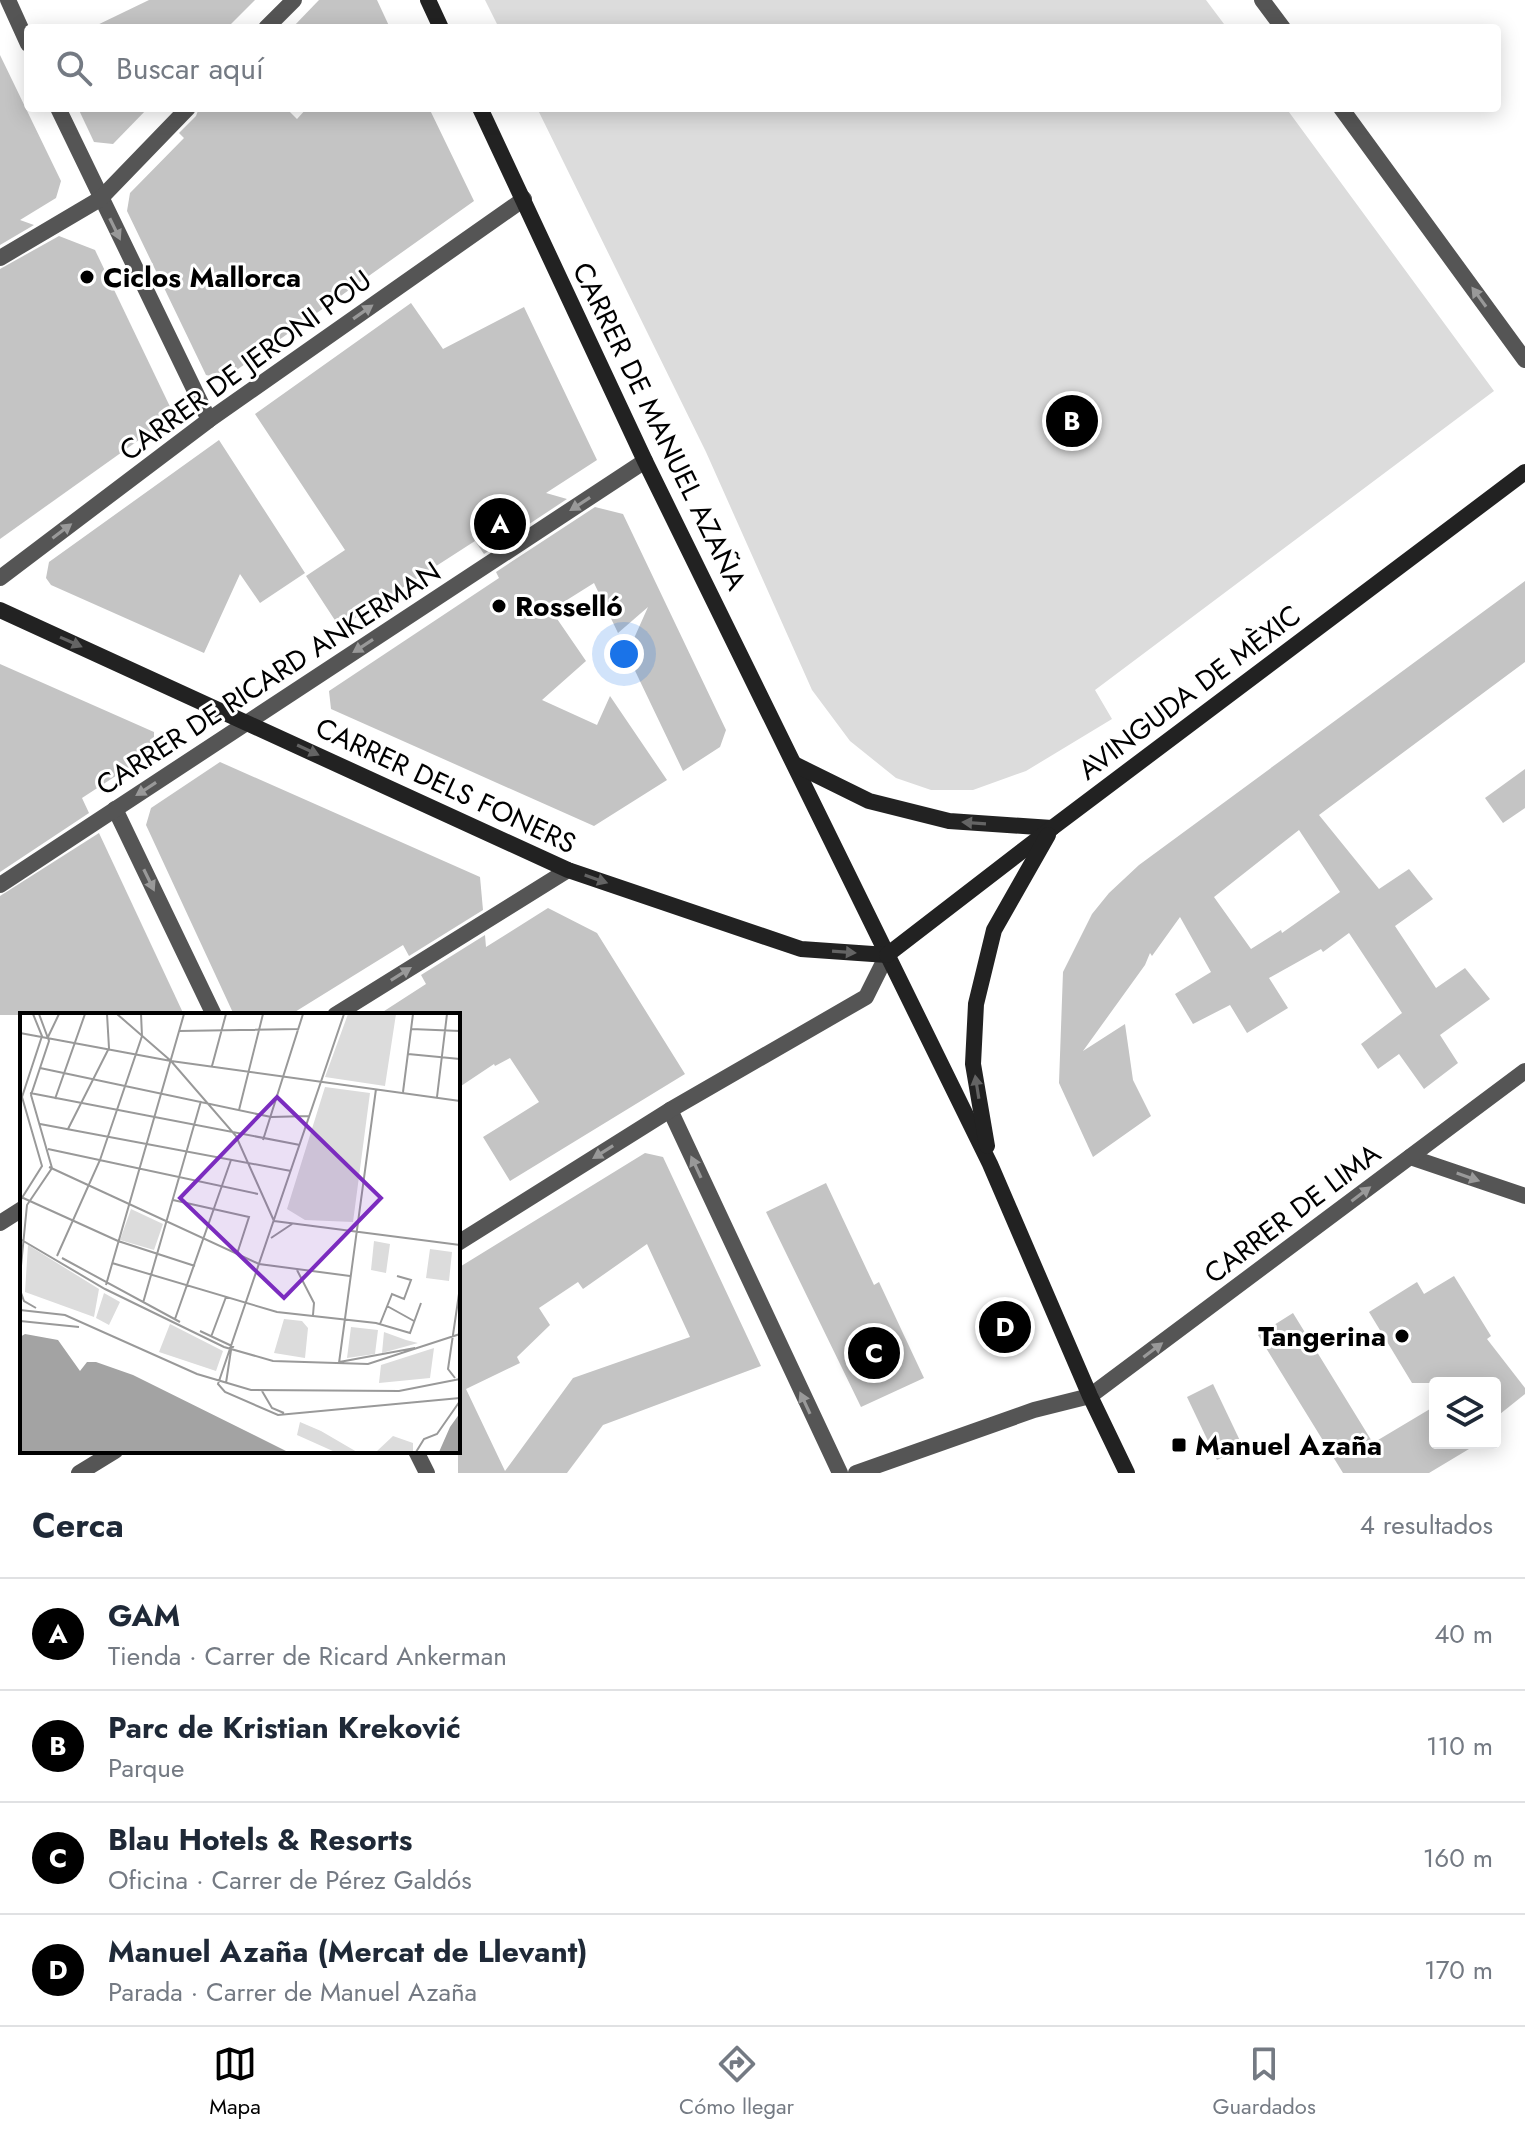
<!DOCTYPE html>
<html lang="es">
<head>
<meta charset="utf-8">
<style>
	:root { --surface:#fff; --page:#f2f2f3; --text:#1f2937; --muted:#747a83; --line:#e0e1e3; --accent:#000 }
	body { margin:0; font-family:Jost,sans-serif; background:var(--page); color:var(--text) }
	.controls { position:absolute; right:24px; bottom:24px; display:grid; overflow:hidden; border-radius:8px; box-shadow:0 4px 20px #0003 }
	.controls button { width:72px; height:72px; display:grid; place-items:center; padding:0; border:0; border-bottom:2px solid var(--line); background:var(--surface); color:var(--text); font:40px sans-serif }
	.you { position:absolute; left:624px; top:654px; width:28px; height:28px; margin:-20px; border:6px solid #fff; border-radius:50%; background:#1a73e8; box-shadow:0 0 0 12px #1a73e833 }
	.badge { display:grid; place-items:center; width:52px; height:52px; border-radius:50%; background:var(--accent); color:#fff; font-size:26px; font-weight:700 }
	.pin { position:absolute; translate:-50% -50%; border:4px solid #fff; box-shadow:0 2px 8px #0006 }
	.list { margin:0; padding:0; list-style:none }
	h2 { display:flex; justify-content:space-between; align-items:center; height:104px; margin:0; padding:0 32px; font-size:34px }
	h2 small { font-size:26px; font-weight:400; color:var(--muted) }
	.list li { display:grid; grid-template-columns:52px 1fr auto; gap:24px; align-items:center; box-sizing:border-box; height:112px; padding:0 32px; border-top:2px solid var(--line) }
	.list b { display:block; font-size:30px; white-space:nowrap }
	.list p { margin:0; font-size:26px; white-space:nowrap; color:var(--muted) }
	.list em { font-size:26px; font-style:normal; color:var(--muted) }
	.icon { flex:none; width:44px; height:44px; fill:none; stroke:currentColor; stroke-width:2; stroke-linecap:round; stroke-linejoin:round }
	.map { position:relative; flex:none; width:1525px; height:1473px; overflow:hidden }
	.search { position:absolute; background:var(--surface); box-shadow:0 4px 20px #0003; left:24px; right:24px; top:24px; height:88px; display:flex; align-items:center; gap:20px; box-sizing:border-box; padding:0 28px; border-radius:8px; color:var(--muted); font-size:30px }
	.sheet { height:552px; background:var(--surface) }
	nav { display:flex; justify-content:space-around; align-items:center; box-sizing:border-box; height:112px; border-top:2px solid var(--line); background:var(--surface); font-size:22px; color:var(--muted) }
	nav a { display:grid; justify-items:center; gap:4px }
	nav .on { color:var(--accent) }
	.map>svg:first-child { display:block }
	.green { fill:#dcdcdc }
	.building { fill:#c4c4c4; fill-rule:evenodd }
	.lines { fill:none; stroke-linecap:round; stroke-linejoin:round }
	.street { stroke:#555; stroke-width:16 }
	.secondary { stroke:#222; stroke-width:16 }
	.oneway { fill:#999 }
	.oneway2 { fill:#646464 }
	.poi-dot { fill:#000; stroke:#fff; stroke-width:3 }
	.labels { text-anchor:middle; stroke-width:6; stroke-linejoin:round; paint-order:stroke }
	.poi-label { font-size:28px; font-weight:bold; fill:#000; stroke:#fff; text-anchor:start }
	.street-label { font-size:28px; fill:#000; stroke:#fff }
	.inset-road { fill:none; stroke:#999; stroke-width:2 }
	.view { fill:#7b2cbf; fill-opacity:0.15; stroke:#7b2cbf; stroke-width:4 }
	.inset-edge { fill:none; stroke:#000; stroke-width:4 }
</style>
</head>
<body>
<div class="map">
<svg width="1525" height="1473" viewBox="0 0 1525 1473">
	<rect width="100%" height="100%" fill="#fff"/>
	<g class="green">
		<path d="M485 0H1206L1227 28H499Z"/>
		<path d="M537 108H1286L1494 391 1095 690 1112 719 1026 771 973 790H931L896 778 850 741 812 690 706 452Z"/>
	</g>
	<g class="building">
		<path d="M149 0H255L227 28H91Z"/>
		<path d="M319 0H377L390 28H292Z"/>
		<path d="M0 55 61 181 56 198 20 220 34 225 0 245Z"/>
		<path d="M78 108H148L113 144 94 142Z"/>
		<path d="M199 108H286L297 119 307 108H429L474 201 224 379 206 375 127 211 130 193 184 138 179 133 196 116Z"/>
		<path d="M59 236 95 250 174 415 0 539V269Z"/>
		<path d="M411 303 443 349 524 307 597 460 546 493 567 499 484 554 475 541 340 628 306 576 345 550 255 414Z"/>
		<path d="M219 440 305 573 260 603 240 574 204 653 51 585 46 578 49 562Z"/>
		<path d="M595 507 623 514 726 730 720 747 683 771 627 654 648 607 618 633 594 583 551 610 586 661 542 700 597 725 610 696 667 780 594 826 331 709 329 691 499 578 496 572Z"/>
		<path d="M1525 581V662L1319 815 1379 889 1409 869 1433 899 1395 926 1436 988 1465 968 1490 999 1440 1035 1458 1063 1424 1089 1399 1054 1378 1069 1361 1044 1402 1013 1349 933 1323 952 1321 949 1269 978 1288 1008 1247 1033 1230 1005 1193 1024 1175 994 1211 972 1180 917 1152 956 1150 953 1145 965 1083 1051 1125 1024 1133 1080 1151 1116 1093 1157 1059 1083 1063 972 1092 914 1109 893 1139 865ZM1299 830 1340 892 1282 933 1281 930 1251 949 1214 897Z"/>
		<path d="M0 664 154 732V751L82 798 89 813 0 872Z"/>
		<path d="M220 762 480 877 483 910 409 956 403 945 290 1015H234L146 825 151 808Z"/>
		<path d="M1525 769V808L1503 823 1485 798Z"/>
		<path d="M99 833 184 1015H0V896Z"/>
		<path d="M548 908 597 933 685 1074 510 1181 483 1137 539 1102 510 1058 495 1066 494 1064 458 1088V1015H378L426 984 421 975 485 935 486 947Z"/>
		<path d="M645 1153 663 1157 761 1366 603 1425 567 1473H458V1268ZM647 1244 690 1337 573 1378 505 1471 466 1389 520 1363 517 1357 550 1325 539 1308 578 1282 583 1289Z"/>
		<path d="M826 1183 874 1285 879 1282 924 1378 861 1407 766 1212Z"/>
		<path d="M1454 1276 1491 1336 1487 1339 1525 1388V1394L1495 1418V1383H1412L1369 1312 1417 1282 1424 1294Z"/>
		<path d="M1293 1313 1373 1443 1435 1406V1443H1479L1429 1473H1343L1258 1335Z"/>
		<path d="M1213 1384 1243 1447 1217 1460 1187 1397Z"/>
	</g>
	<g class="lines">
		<g class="street">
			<path d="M8 0 28 44"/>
			<path d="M1262 0 1283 28"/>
			<path d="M266 28 294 0"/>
			<path d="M58 108 209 420"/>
			<path d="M1341 108 1525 360"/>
			<path d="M0 258 100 199 188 108"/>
			<path d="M0 578 209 420 524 199"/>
			<path d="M115 809 214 1015"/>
			<path d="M0 885 645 461"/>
			<path d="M335 1015 568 870"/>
			<path d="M670 1110 840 1473"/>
			<path d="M1410 1157 1525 1196"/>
			<path d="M0 1223 22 1209"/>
			<path d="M458 1243 670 1110 866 997 887 955"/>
			<path d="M416 1451 427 1473"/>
			<path d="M79 1473 115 1451"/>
			<path d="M856 1473 1034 1410 1090 1396 1525 1071"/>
		</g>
		<g class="secondary">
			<path d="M428 0 441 28"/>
			<path d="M480 108 645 461 990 1164 1090 1396 1127 1473"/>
			<path d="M0 610 568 870 801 949 887 955"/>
			<path d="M796 765 869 801 949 821 1052 828"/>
			<path d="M887 955 1052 828 1525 472"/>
			<path d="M987 1146 973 1064 976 1004 994 930 1048 835"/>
		</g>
	</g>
	<defs><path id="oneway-solid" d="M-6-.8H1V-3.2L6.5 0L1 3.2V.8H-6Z" transform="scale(2)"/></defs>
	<g class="oneway">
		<use href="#oneway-solid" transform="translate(115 229) rotate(64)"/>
		<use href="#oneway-solid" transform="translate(1479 297) rotate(-126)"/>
		<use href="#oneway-solid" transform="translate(363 312) rotate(-35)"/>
		<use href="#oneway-solid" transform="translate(580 504) rotate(147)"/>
		<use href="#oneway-solid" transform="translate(62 531) rotate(-37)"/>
		<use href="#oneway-solid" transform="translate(363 646) rotate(147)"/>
		<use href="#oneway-solid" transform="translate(146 789) rotate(147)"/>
		<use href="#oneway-solid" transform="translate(149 880) rotate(64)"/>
		<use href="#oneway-solid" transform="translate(401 974) rotate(-32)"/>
		<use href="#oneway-solid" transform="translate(603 1152) rotate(148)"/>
		<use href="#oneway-solid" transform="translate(696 1167) rotate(-115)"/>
		<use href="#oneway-solid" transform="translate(1468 1177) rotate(19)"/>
		<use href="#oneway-solid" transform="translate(1361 1194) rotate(-37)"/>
		<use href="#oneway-solid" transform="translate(1153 1350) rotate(-37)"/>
		<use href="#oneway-solid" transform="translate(805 1403) rotate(-115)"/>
	</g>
	<g class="oneway2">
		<use href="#oneway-solid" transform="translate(71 642) rotate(24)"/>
		<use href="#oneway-solid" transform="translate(308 750) rotate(25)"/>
		<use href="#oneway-solid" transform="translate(974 823) rotate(-176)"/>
		<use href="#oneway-solid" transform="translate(596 879) rotate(19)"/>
		<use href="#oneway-solid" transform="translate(844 952) rotate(4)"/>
		<use href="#oneway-solid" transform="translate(977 1087) rotate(-99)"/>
	</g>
	<g class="poi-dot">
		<circle cx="87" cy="277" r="8"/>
		<circle cx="499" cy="606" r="8"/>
		<circle cx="1402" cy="1336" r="8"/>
		<rect x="1171" y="1437" width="16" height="16" rx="4"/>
	</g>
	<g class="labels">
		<g class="poi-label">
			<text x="103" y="287">Ciclos Mallorca</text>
			<text x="515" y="616">Rosselló</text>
			<text x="1386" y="1346" text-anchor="end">Tangerina</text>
			<text x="1195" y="1455">Manuel Azaña</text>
		</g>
		<g class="street-label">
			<text transform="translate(245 365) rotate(-36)" y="10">CARRER DE JERONI POU</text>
			<text transform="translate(660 426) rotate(64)" y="10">CARRER DE MANUEL AZAÑA</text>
			<text transform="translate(268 678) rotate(-33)" y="10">CARRER DE RICARD ANKERMAN</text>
			<text transform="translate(1189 692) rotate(-37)" y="10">AVINGUDA DE MÈXIC</text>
			<text transform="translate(446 785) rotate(25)" y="10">CARRER DELS FONERS</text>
			<text transform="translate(1292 1213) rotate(-37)" y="10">CARRER DE LIMA</text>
		</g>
	</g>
	<g transform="translate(20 1013)">
		<rect width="440" height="440" fill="#fff"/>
		<path d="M328 1H376L365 73 305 64ZM305 74 350 80 333 209 285 207 267 196ZM111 196 143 211 134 237 100 227ZM354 228 370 231 366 260 351 257ZM8 232 79 276 74 304 5 279ZM410 236 432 239 429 268 406 265ZM84 280 100 289 89 312 76 305ZM264 306 282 308 288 315 285 345 254 340ZM150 311 203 338 196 358 139 339ZM331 314 358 317 355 341 327 345ZM364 319 386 327 398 330 362 340ZM414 335 410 365 359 370 361 352ZM280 409 301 418 337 439H315L277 422ZM373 423 393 430V439H356Z" fill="#dcdcdc"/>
		<path d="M5 321 38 327 60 358 67 349H76L113 362 268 439H0V324ZM440 400V439H419L430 414Z" fill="#a3a3a3"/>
		<path class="inset-road" d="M97 1 151 48 216 123 254 208M324 1 198 371 205 379 258 402 440 385M391 16 440 18M159 18 279 16M0 20 151 48 440 88M28 24 39 1M388 41 440 46M192 53 206 1M20 55 251 104 289 103M383 79 393 1M10 80 280 132M417 84 427 1M35 86 65 1M219 97 243 1M20 111 271 158M48 116 89 35 87 1M243 127 283 1M28 136 238 181M29 154 239 251 330 263M1 184 98 228 175 253M153 187 229 204 217 241M0 188 22 153 2 84 22 23 13 1M254 208 440 232M251 225 272 211M0 226 85 276 204 334 253 348 348 351 440 321M37 243 80 147 122 23 121 1M42 245 160 309M92 250 257 299 356 310 390 320 401 290M277 257 294 290 293 302M0 263 7 192 32 155 11 82 29 28 19 1M86 272 164 1M0 277 4 288 16 295M123 290 181 88M367 293 394 308M0 297 45 302 177 361 231 377 379 378 440 366M155 306 211 147M0 308 59 314M360 311 372 281 384 286 391 267 377 263M180 318 214 334M191 324 206 284M314 350 395 335M319 350 356 76M435 365 428 356 440 274M206 370 211 337M242 378 252 395 264 400M396 439 404 426 417 421 440 388"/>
		<path class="view" d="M257 84 361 185 264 285 160 185Z"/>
		<rect width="440" height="440" class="inset-edge"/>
	</g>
</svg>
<div class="controls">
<button><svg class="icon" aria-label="layers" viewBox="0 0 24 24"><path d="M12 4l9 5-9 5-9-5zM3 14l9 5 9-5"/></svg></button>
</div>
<div class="you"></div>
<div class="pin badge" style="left:500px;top:524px">A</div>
<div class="pin badge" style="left:1072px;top:421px">B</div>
<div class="pin badge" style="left:874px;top:1353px">C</div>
<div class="pin badge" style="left:1005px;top:1327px">D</div>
<div class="search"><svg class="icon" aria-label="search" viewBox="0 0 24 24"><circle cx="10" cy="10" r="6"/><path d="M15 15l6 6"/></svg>Buscar aquí</div>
</div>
<section class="sheet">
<h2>Cerca<small>4 resultados</small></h2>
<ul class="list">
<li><span class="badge">A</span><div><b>GAM</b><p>Tienda · Carrer de Ricard Ankerman</p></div><em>40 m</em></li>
<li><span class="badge">B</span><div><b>Parc de Kristian Kreković</b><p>Parque</p></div><em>110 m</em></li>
<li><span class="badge">C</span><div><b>Blau Hotels &amp; Resorts</b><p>Oficina · Carrer de Pérez Galdós</p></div><em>160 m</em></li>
<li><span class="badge">D</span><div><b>Manuel Azaña (Mercat de Llevant)</b><p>Parada · Carrer de Manuel Azaña</p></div><em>170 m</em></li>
</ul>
</section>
<nav>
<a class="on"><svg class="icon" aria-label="map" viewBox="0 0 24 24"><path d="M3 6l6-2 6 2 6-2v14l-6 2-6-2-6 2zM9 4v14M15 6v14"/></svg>Mapa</a>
<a><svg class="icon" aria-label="directions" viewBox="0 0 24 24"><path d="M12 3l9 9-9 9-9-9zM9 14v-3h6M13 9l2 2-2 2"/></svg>Cómo llegar</a>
<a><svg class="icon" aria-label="saved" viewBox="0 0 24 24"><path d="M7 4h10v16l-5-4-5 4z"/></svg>Guardados</a>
</nav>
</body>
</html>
